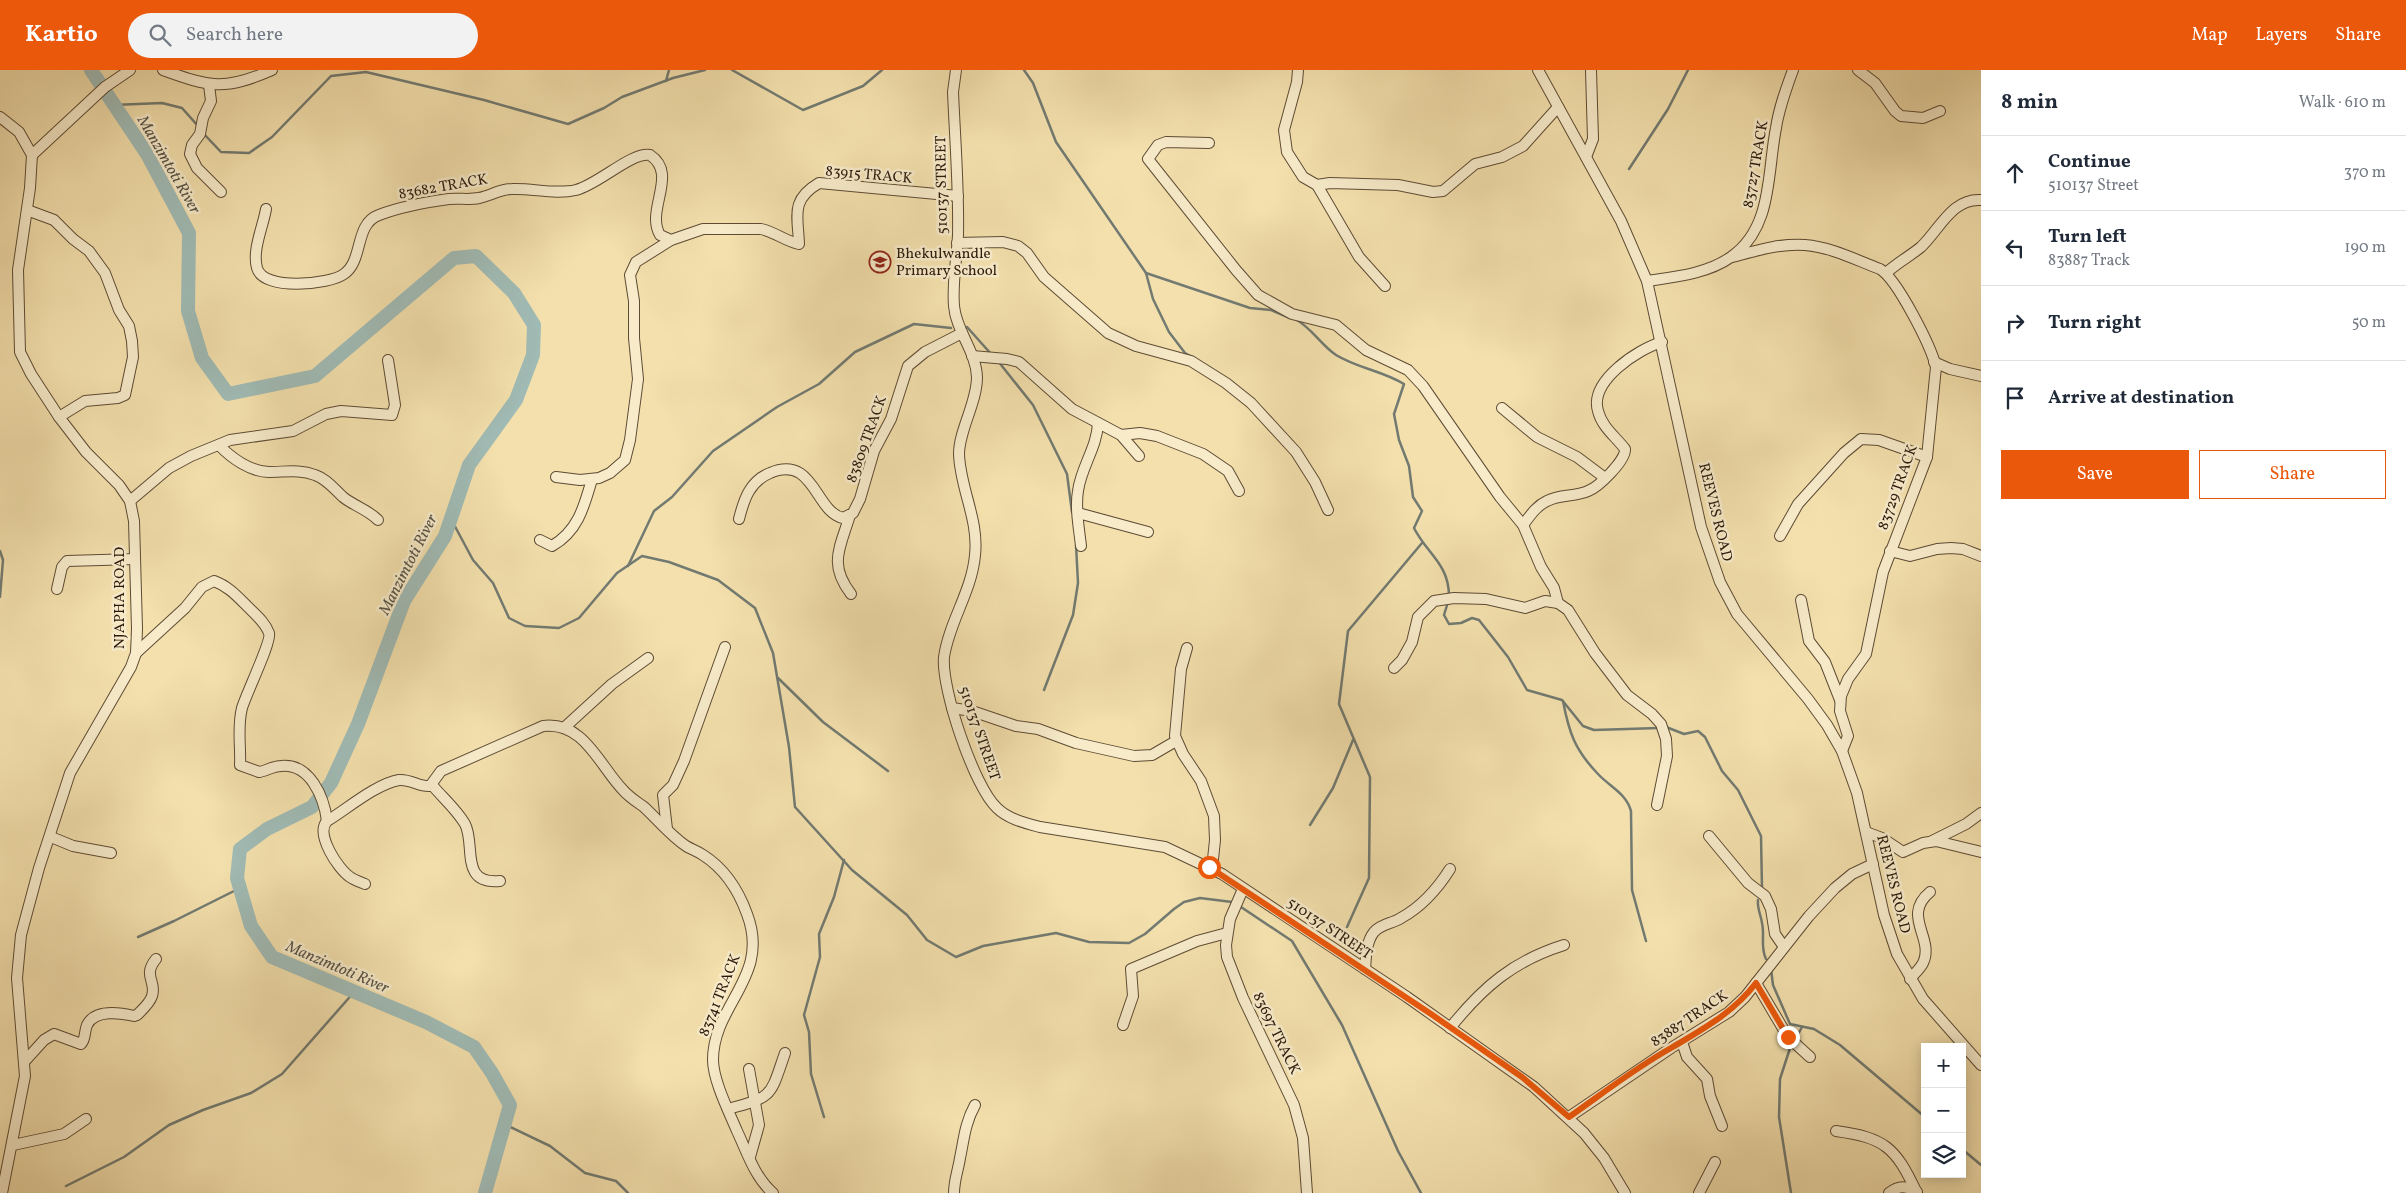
<!DOCTYPE html>
<html lang="en">
<head>
<meta charset="utf-8">
<style>
	:root { --surface:#fff; --page:#f2f2f3; --text:#1f2937; --muted:#747a83; --line:#e0e1e3; --accent:#ea580c }
	body { margin:0; font-family:Vollkorn,serif; background:var(--page); color:var(--text) }
	.controls { position:absolute; right:15px; bottom:15px; display:grid; overflow:hidden; border-radius:0px; box-shadow:0 2px 12px #0003 }
	.controls button { width:45px; height:45px; display:grid; place-items:center; padding:0; border:0; border-bottom:1px solid var(--line); background:var(--surface); color:var(--text); font:25px sans-serif }
	.stop { position:absolute; width:15px; height:15px; margin:-11px; border:4px solid #ea580c; border-radius:50%; background:#fff }
	.stop.end { background:#ea580c; border-color:#fff; box-shadow:0 1px 5px #0008 }
	.list { margin:0; padding:0; list-style:none }
	h2 { display:flex; justify-content:space-between; align-items:center; height:65px; margin:0; padding:0 20px; font-size:21px }
	h2 small { font-size:16px; font-weight:400; color:var(--muted) }
	.list li { display:grid; grid-template-columns:32px 1fr auto; gap:15px; align-items:center; box-sizing:border-box; height:75px; padding:0 20px; border-top:1px solid var(--line) }
	.list b { display:block; font-size:19px; white-space:nowrap }
	.list p { margin:0; font-size:16px; white-space:nowrap; color:var(--muted) }
	.list em { font-size:16px; font-style:normal; color:var(--muted) }
	.actions { display:flex; gap:10px; padding:15px 20px }
	.actions a { flex:1; padding:11px 0; border:1px solid var(--accent); border-radius:0px; text-align:center; font-size:18px; color:var(--accent) }
	.actions .main { background:var(--accent); color:#fff }
	.icon { flex:none; width:28px; height:28px; fill:none; stroke:currentColor; stroke-width:2; stroke-linecap:round; stroke-linejoin:round }
	.map { position:relative; flex:none; width:1981px; height:1123px; overflow:hidden }
	header { display:flex; align-items:center; gap:30px; box-sizing:border-box; height:70px; padding:0 25px; background:var(--accent); color:#fff }
	header strong { font-size:24px }
	nav { display:flex; gap:28px; margin-inline-start:auto; font-size:18px }
	.search { width:350px; height:45px; background:var(--page); display:flex; align-items:center; gap:12px; box-sizing:border-box; padding:0 18px; border-radius:28px; color:var(--muted); font-size:19px }
	main { display:flex }
	aside { flex:1; background:var(--surface) }
	.map>svg:first-child { display:block }
	.lines { fill:none; stroke-linecap:round; stroke-linejoin:round }
	.stream { stroke:#727a71; stroke-width:2.5 }
	.river { stroke:#a0bbb5; stroke-width:14 }
	.minor-casing { stroke:#5e4b34; stroke-width:12 }
	.minor { stroke:#f7ebca; stroke-width:10 }
	.route { stroke:#ea580c; stroke-width:6 }
	.labels { text-anchor:middle; stroke-width:5; stroke-linejoin:round; paint-order:stroke }
	.street-label { font-size:15px; fill:#2c190c; stroke:#f7ebca }
	.poi-label { font-size:15px; fill:#2c190c; stroke:#f7ebca; text-anchor:start }
	.water-label { font-size:16px; font-style:italic; fill:#555247; stroke:#f7ebca }
</style>
</head>
<body>
<header>
<strong>Kartio</strong>
<div class="search"><svg class="icon" aria-label="search" viewBox="0 0 24 24"><circle cx="10" cy="10" r="6"/><path d="M15 15l6 6"/></svg>Search here</div>
<nav><a>Map</a><a>Layers</a><a>Share</a></nav>
</header>
<main>
<div class="map">
<svg width="1981" height="1123" viewBox="0 0 1981 1123">
	<rect width="100%" height="100%" fill="#f3e0ad"/>
	<filter id="stains"><feTurbulence type="fractalNoise" baseFrequency=".004" numOctaves="4"/><feColorMatrix values="0 0 0 0 .2 0 0 0 0 .09 0 0 0 0 .02 0 0 0 .5 -.17"/></filter>
	<radialGradient id="worn" r=".72"><stop offset=".6" stop-color="#630" stop-opacity="0"/><stop offset="1" stop-color="#630" stop-opacity=".3"/></radialGradient>
	<g class="lines">
		<g class="stream">
			<path d="M732 0 803 40 863 16 882 0"/>
			<path d="M1024 0 1033 13 1056 72 1146 203 1153 229 1169 262 1185 283 1192 287"/>
			<path d="M666 11 669 0"/>
			<path d="M113 35 162 33 182 38 198 56"/>
			<path d="M203 63 221 82 249 83 272 67 331 6 366 2 484 30 568 54 604 38 622 27 673 8 705 0"/>
			<path d="M1629 99 1668 39 1688 0"/>
			<path d="M1146 203 1250 238 1271 240 1290 248"/>
			<path d="M1295 249C1311 257 1321 275 1336 285 1357 298 1383 301 1404 314L1394 344 1399 370 1409 396 1413 427 1422 441 1414 458C1427 484 1449 494 1449 526"/>
			<path d="M967 257 992 285"/>
			<path d="M998 291 1033 335 1067 404 1072 442"/>
			<path d="M451 449 473 490 493 513 509 548 525 556 559 558 579 548 617 503 642 486 669 492 718 510 755 538 773 583 789 677 795 737 852 800 907 845 927 870 956 887 983 876 1056 863 1089 872 1129 873 1145 864 1174 839 1184 832 1200 828 1232 832"/>
			<path d="M0 481 3 490 0 527"/>
			<path d="M628 496 654 441 672 427 713 381 777 337 819 314 855 282 914 254 951 258"/>
			<path d="M1448 532 1444 545 1449 554 1461 553 1472 548 1479 550 1508 587 1527 620 1562 630 1583 656 1594 660 1659 658"/>
			<path d="M778 608 823 652 888 701"/>
			<path d="M1044 620 1073 545 1078 513 1076 475"/>
			<path d="M1563 631C1569 663 1575 680 1598 704 1610 717 1626 723 1631 741L1632 820 1646 871"/>
			<path d="M1666 657 1684 664 1698 661 1705 667 1722 701 1738 720 1761 766 1762 818"/>
			<path d="M1310 755 1333 718 1353 670"/>
			<path d="M1758 830C1757 839 1761 845 1762 853 1765 866 1760 877 1766 889"/>
			<path d="M1241 837 1292 871 1342 955 1398 1081 1421 1123"/>
			<path d="M1347 857 1369 808 1370 707 1339 634 1348 561 1422 473"/>
			<path d="M138 867 174 851 240 818"/>
			<path d="M1771 899 1773 915 1790 954 1814 959 1840 975 1925 1047"/>
			<path d="M1796 968 1802 957"/>
			<path d="M1791 975 1780 1009 1779 1047 1791 1123"/>
			<path d="M824 1047 811 1004 809 962 804 945 820 887 819 864 834 827 844 790"/>
			<path d="M504 1054 550 1076 585 1103 616 1111 628 1123"/>
			<path d="M1962 1079 1981 1095"/>
			<path d="M66 1116 124 1087 169 1055 203 1040 251 1023 282 1004 355 921"/>
		</g>
		<path class="river" d="M91 0 147 84 189 163 188 241 202 288 228 324 315 306 454 188 476 186 514 223 534 255 533 285 516 330 469 395 445 466 404 531 358 654 331 713 312 737 267 759 240 779 237 808 251 856 272 887 426 952 474 977 492 1003 510 1035 485 1123"/>
		<g class="minor-casing">
			<g id="minor">
				<path d="M163 0C210 17 224 21 272 0"/>
				<path d="M956 0 953 22C955 70 959 117 958 165 957 188 952 212 954 236 956 261 976 281 977 307 977 333 959 360 959 384 960 418 979 450 975 485 972 521 949 552 944 587 941 618 974 717 997 738 1008 749 1025 753 1040 757L1165 777 1222 804 1407 927 1534 1017 1584 1063 1604 1088 1625 1123"/>
				<path d="M1298 0 1297 12 1284 60 1287 82 1303 107 1317 115 1359 187 1385 216"/>
				<path d="M1538 0 1621 151 1647 211 1701 457 1720 512 1737 544 1808 629 1827 655 1842 681 1857 723 1884 845 1897 884 1923 929 1981 995"/>
				<path d="M1858 0 1875 13 1895 41 1901 46 1923 48 1940 41"/>
				<path d="M209 15 211 31 203 48 200 64 192 75 190 84 197 98 221 122"/>
				<path d="M0 47 19 62 32 85 30 118 18 200 20 282 31 304 59 347 86 382 119 415 130 431 134 451 137 559 136 583 131 597 70 703 39 798 21 865 17 908 25 1006 2 1123"/>
				<path d="M1209 73 1166 72 1158 75 1148 89 1236 200 1258 225 1292 244 1336 255 1366 280 1408 300 1423 316 1500 427 1523 455 1541 497 1554 518 1558 533 1568 540 1595 583 1627 625 1652 644 1661 654 1666 669 1667 686 1657 735"/>
				<path d="M32 85 105 17 130 0"/>
				<path d="M1586 87 1593 69 1591 0"/>
				<path d="M1317 115 1330 113 1398 115 1433 122 1443 121 1475 94 1502 87 1523 76 1558 37"/>
				<path d="M266 139C263 157 252 180 257 198 263 221 329 215 344 204 364 190 354 154 379 145 400 137 426 132 449 129 459 128 469 130 479 128 490 126 500 119 512 119 533 118 555 125 576 120 599 114 631 82 650 85 679 104 645 140 660 165L671 170 703 159H761C775 162 785 171 799 174 798 146 790 130 819 113L958 126"/>
				<path d="M27 140 54 150 73 169 89 181 105 203 119 240 129 256 132 271 133 287 125 325 118 328 85 331 59 347"/>
				<path d="M957 173 1003 172 1018 176 1027 183 1044 207 1108 263 1136 276 1191 291 1226 313 1251 333 1296 382 1315 412 1328 440"/>
				<path d="M1732 187C1755 181 1780 173 1805 175 1831 177 1856 190 1880 199 1897 209 1931 276 1936 297L1927 387 1883 502 1866 584 1848 609 1841 626 1840 641 1848 666 1842 681"/>
				<path d="M1886 203C1897 193 1910 186 1921 177 1940 159 1952 128 1981 130"/>
				<path d="M1647 211C1674 207 1707 204 1731 187 1773 158 1767 103 1776 58 1779 38 1786 19 1793 0"/>
				<path d="M972 286 1007 289 1019 292 1072 339 1121 365 1139 386"/>
				<path d="M1934 292 1950 299 1981 306"/>
				<path d="M1502 338 1537 367 1577 387 1605 408"/>
				<path d="M1121 365 1140 363 1157 366 1203 384 1228 401 1239 421"/>
				<path d="M219 375C231 388 251 402 269 402 285 402 300 399 315 405 327 409 334 419 343 427 354 436 367 439 378 450"/>
				<path d="M556 407 580 410 599 408 610 403 625 390 630 370 638 309 634 268V231L630 205 636 192 671 170"/>
				<path d="M130 431 169 398 191 386 230 370 293 361 326 344 341 341 392 345 395 335 388 290"/>
				<path d="M1078 443 1148 462"/>
				<path d="M850 445C840 478 828 494 851 524"/>
				<path d="M739 449C744 429 750 411 770 403 814 384 815 442 843 448L853 443 860 429 874 381 891 349 908 296 925 282 962 263"/>
				<path d="M1523 455C1530 446 1536 436 1547 431 1560 424 1575 427 1588 421 1599 417 1626 390 1625 379 1615 366 1602 357 1598 341 1589 311 1638 279 1662 272"/>
				<path d="M1780 466 1798 434 1844 383 1861 369 1879 370 1927 387"/>
				<path d="M540 470 552 476C578 461 584 437 592 409"/>
				<path d="M1081 476C1079 458 1075 438 1078 421 1081 397 1097 378 1098 353"/>
				<path d="M1890 481 1910 486 1937 479 1951 478 1963 479 1981 486"/>
				<path d="M57 519 62 497 67 491 135 489"/>
				<path d="M1801 530 1809 571 1825 592 1840 630"/>
				<path d="M1187 578 1181 599 1175 666 1183 684 1201 711 1214 746 1215 770 1212 799"/>
				<path d="M136 583 185 538 202 517 214 511C228 516 237 526 247 536 255 544 265 552 269 563 272 571 246 624 242 638 237 657 241 676 240 695L259 702C266 701 273 696 281 696 310 693 324 727 327 751"/>
				<path d="M1394 598 1402 590 1412 572 1418 547 1434 531 1454 528 1486 529 1525 538 1545 531 1558 533"/>
				<path d="M952 638 972 641 1016 656 1038 659 1076 673 1134 686 1152 685 1176 671"/>
				<path d="M565 657 612 614 648 588"/>
				<path d="M432 715C442 727 457 740 465 754 476 775 459 815 500 811"/>
				<path d="M667 759 663 725 673 715 684 691 725 577"/>
				<path d="M1866 762 1882 768 1903 782 1923 773 1936 771 1981 782"/>
				<path d="M1709 766 1748 813 1765 826 1771 839 1775 864 1784 877"/>
				<path d="M51 767 73 776 111 783"/>
				<path d="M1932 771 1966 754 1981 743"/>
				<path d="M365 814C360 812 354 810 350 807 338 799 315 764 327 751 347 739 376 714 399 710 411 709 419 717 430 716L441 701 543 656C584 651 599 695 623 720 629 727 637 732 644 737 658 750 670 765 686 776 691 779 697 781 703 785 725 799 738 819 747 844 771 907 713 934 713 990 713 1010 729 1042 737 1061 747 1082 755 1108 773 1123"/>
				<path d="M1243 819 1230 849 1226 875 1227 887 1243 928 1294 1035 1303 1068 1307 1123"/>
				<path d="M1365 899C1366 887 1366 872 1374 862 1382 853 1392 854 1401 848 1421 837 1438 818 1450 799"/>
				<path d="M1910 909C1914 904 1920 899 1923 893 1935 868 1901 846 1930 822"/>
				<path d="M1756 913 1788 967 1810 987"/>
				<path d="M1123 955 1133 926 1131 899 1197 871 1227 863"/>
				<path d="M1450 958C1483 917 1513 891 1564 875"/>
				<path d="M1682 972 1687 987 1707 1009 1710 1026 1722 1056"/>
				<path d="M25 991 44 970 54 964 81 974C86 969 84 962 87 955 95 939 121 943 134 946L137 945C142 940 150 933 152 926 157 911 142 906 156 889"/>
				<path d="M749 999 759 1055 750 1087"/>
				<path d="M728 1039C774 1027 770 1026 785 983"/>
				<path d="M1569 1047 1671 978 1729 942 1745 927 1809 846 1835 818 1852 804 1873 794"/>
				<path d="M1836 1061C1885 1068 1895 1077 1916 1121"/>
				<path d="M13 1075 64 1064 86 1049"/>
				<path d="M954 1123C954 1110 958 1101 960 1088 964 1069 965 1053 975 1035"/>
				<path d="M1699 1123 1715 1092"/>
				<path d="M1889 1123C1899 1115 1906 1116 1917 1122"/>
			</g>
		</g>
		<use href="#minor" class="minor"/>
	</g>
	<g class="lines">
		<path class="route" d="M1209 797 1431 944 1522 1007 1569 1047C1602 1024 1635 998 1671 978 1703 959 1733 943 1756 913L1788 967"/>
	</g>
	<defs>
		<g id="school-ring" transform="scale(1.125)"><circle r="9.5" fill="#f7ebca" stroke="#8f2418" stroke-width="1.5"/><path d="M0-5L7-2L0 1L-7-2ZM-4 1L0 2.5L4 1V4Q0 6-4 4Z" fill="#8f2418"/></g>
	</defs>
	<g fill-rule="evenodd">
		<use href="#school-ring" x="880" y="192"/>
	</g>
	<g class="labels">
		<g class="street-label">
			<text transform="translate(1755 94) rotate(-80)" y="5">83727 TRACK</text>
			<text transform="translate(869 104) rotate(5)" y="5">83915 TRACK</text>
			<text transform="translate(941 115) rotate(-91)" y="5">510137 STREET</text>
			<text transform="translate(443 116) rotate(-10)" y="5">83682 TRACK</text>
			<text transform="translate(866 369) rotate(-70)" y="5">83809 TRACK</text>
			<text transform="translate(1897 417) rotate(-70)" y="5">83729 TRACK</text>
			<text transform="translate(1716 442) rotate(76)" y="5">REEVES ROAD</text>
			<text transform="translate(119 528) rotate(-90)" y="5">NJAPHA ROAD</text>
			<text transform="translate(980 663) rotate(71)" y="5">510137 STREET</text>
			<text transform="translate(1894 814) rotate(76)" y="5">REEVES ROAD</text>
			<text transform="translate(1330 858) rotate(34)" y="5">510137 STREET</text>
			<text transform="translate(719 925) rotate(-68)" y="5">83741 TRACK</text>
			<text transform="translate(1689 948) rotate(-34)" y="5">83887 TRACK</text>
			<text transform="translate(1277 963) rotate(64)" y="5">83697 TRACK</text>
		</g>
		<g class="poi-label">
			<text x="896" y="188">Bhekulwandle<tspan x="896" dy="17">Primary School</tspan></text>
		</g>
		<g class="water-label">
			<text transform="translate(170 94) rotate(60)" y="6">Manzimtoti River</text>
			<text transform="translate(407 494) rotate(-63)" y="6">Manzimtoti River</text>
			<text transform="translate(338 896) rotate(23)" y="6">Manzimtoti River</text>
		</g>
	</g>
	<rect width="100%" height="100%" filter="url(#stains)"/>
	<rect width="100%" height="100%" fill="url(#worn)"/>
</svg>
<div class="controls">
<button>+</button>
<button>−</button>
<button><svg class="icon" aria-label="layers" viewBox="0 0 24 24"><path d="M12 4l9 5-9 5-9-5zM3 14l9 5 9-5"/></svg></button>
</div>
<div class="stop" style="left:1209px;top:797px"></div>
<div class="stop end" style="left:1788px;top:967px"></div>
</div>
<aside>
<h2>8 min<small>Walk · 610 m</small></h2>
<ul class="list">
<li><svg class="icon" aria-label="ahead" viewBox="0 0 24 24"><path d="M12 20V5M6 11l6-6 6 6"/></svg><div><b>Continue</b><p>510137 Street</p></div><em>370 m</em></li>
<li><svg class="icon" aria-label="left" viewBox="0 0 24 24"><path d="M17 20v-9H6M10 6l-5 5 5 5"/></svg><div><b>Turn left</b><p>83887 Track</p></div><em>190 m</em></li>
<li><svg class="icon" aria-label="right" viewBox="0 0 24 24"><path d="M7 20v-9h11M14 6l5 5-5 5"/></svg><div><b>Turn right</b></div><em>50 m</em></li>
<li><svg class="icon" aria-label="arrive" viewBox="0 0 24 24"><path d="M6 21V4h12l-3 4 3 4H6"/></svg><div><b>Arrive at destination</b></div></li>
</ul>
<div class="actions"><a class="main">Save</a><a>Share</a></div>
</aside>
</main>
</body>
</html>
